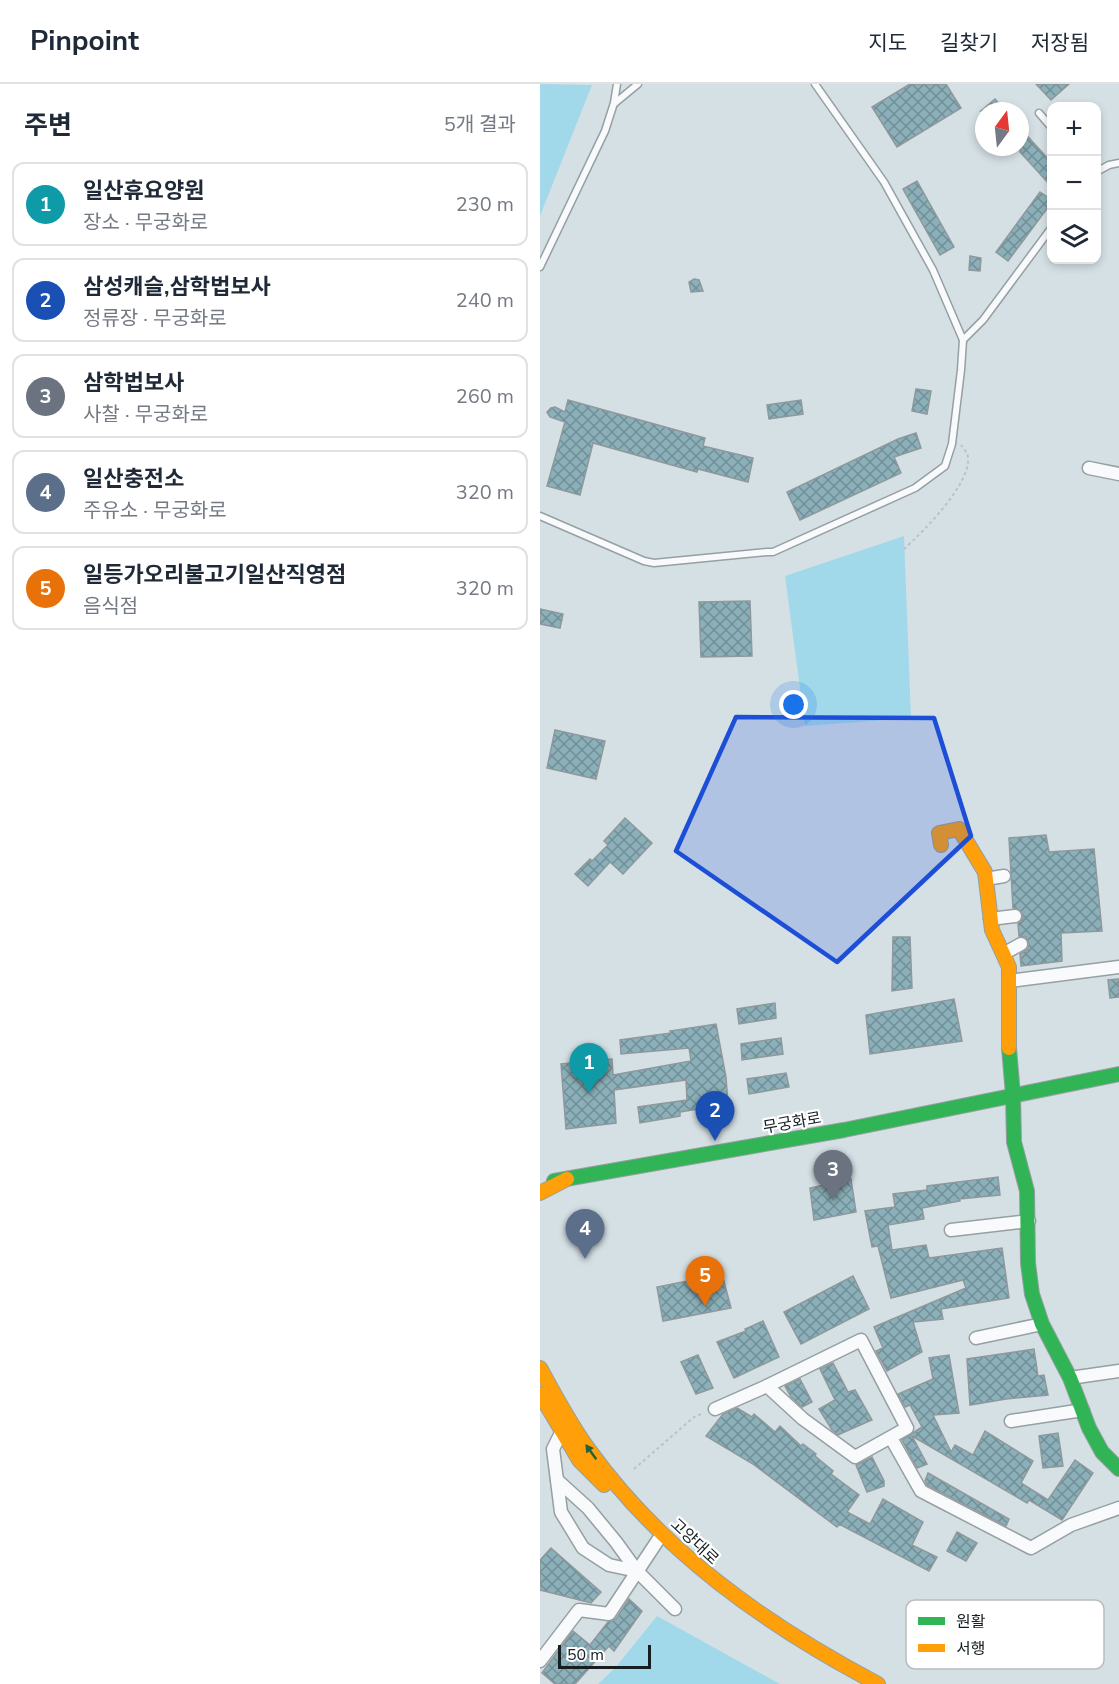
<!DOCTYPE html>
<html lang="ko">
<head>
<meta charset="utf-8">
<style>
	:root { --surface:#fff; --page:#f6f6f7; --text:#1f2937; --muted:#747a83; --line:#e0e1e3; --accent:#596265 }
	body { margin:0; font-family:"Nunito Sans","Noto Sans KR",sans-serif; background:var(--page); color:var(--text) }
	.controls { position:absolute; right:18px; top:18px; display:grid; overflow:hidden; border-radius:12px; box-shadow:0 3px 9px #0003 }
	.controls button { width:54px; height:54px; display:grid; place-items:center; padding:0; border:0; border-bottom:2px solid var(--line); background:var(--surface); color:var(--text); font:30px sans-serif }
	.compass { position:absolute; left:435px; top:18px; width:54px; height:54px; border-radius:50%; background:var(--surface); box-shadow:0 3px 9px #0003; rotate:15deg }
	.scale { position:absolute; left:18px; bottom:15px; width:93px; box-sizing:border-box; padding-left:6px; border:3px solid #161e20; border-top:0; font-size:16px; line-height:21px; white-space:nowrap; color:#161e20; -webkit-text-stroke:4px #fff; paint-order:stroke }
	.you { position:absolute; left:254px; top:621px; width:21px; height:21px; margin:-15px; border:4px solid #fff; border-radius:50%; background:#1a73e8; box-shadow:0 0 0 9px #1a73e833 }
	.badge { display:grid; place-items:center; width:39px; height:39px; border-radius:50%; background:var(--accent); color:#fff; font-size:20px; font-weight:700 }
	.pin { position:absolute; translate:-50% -50px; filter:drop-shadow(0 2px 3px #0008) }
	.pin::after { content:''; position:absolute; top:32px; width:21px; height:18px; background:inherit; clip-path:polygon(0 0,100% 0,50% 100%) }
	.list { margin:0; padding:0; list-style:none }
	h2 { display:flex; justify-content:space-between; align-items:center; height:78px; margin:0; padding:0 24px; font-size:26px }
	h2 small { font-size:20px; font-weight:400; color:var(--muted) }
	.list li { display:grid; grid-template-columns:39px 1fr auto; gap:18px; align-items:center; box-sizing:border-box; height:84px; margin:0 12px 12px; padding:0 12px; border:2px solid var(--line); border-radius:12px }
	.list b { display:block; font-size:22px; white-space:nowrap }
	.list p { margin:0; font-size:20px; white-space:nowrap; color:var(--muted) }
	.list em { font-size:20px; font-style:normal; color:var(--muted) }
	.icon { flex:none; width:33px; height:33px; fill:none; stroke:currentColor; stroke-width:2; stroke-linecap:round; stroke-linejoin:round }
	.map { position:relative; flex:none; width:579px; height:1600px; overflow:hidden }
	header { display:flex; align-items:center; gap:36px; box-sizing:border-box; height:84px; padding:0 30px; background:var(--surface); border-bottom:2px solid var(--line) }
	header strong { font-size:28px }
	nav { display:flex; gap:33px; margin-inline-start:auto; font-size:21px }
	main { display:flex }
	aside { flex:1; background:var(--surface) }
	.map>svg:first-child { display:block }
	.green { fill:#a2d9ea }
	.building { fill:url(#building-cross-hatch); stroke:#8f989b; stroke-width:1.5 }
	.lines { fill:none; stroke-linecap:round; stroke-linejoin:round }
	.lane-casing { stroke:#969fa2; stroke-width:9 }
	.street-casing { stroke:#969fa2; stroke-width:15 }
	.fast-casing { stroke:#969fa2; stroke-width:16 }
	.slow-casing { stroke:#969fa2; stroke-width:16 }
	.path { stroke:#bcc1c2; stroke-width:2; stroke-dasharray:3 3; stroke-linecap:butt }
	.lane { stroke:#f9fafb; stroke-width:6 }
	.street { stroke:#f9fafb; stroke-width:12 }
	.fast { stroke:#30b455; stroke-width:14 }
	.slow { stroke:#ff9f0a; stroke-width:14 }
	.oneway { fill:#226238 }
	.marked { fill:#1d4ed8; fill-opacity:0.2; stroke:#1d4ed8; stroke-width:4.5; stroke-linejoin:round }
	.labels { text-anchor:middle; stroke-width:4.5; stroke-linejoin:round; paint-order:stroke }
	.street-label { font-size:16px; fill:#161e20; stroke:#fff }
	.key { fill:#fff; stroke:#b9bcbc; stroke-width:1.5 }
	.key-label { font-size:16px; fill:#161e20 }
</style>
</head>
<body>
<header>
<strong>Pinpoint</strong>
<nav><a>지도</a><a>길찾기</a><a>저장됨</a></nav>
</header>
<main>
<aside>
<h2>주변<small>5개 결과</small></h2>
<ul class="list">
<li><span class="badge" style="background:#0f9aa8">1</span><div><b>일산휴요양원</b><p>장소 · 무궁화로</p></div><em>230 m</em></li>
<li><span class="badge" style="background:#1a4fb4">2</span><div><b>삼성캐슬,삼학법보사</b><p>정류장 · 무궁화로</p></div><em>240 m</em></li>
<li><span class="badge" style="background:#6b7280">3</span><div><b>삼학법보사</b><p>사찰 · 무궁화로</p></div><em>260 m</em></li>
<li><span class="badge" style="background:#5c6f8a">4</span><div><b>일산충전소</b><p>주유소 · 무궁화로</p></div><em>320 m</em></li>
<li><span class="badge" style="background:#e8710a">5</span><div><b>일등가오리불고기일산직영점</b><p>음식점</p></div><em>320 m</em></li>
</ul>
</aside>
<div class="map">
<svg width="579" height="1600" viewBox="0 0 579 1600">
	<defs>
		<pattern id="building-cross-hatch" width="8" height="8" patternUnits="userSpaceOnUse" patternTransform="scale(1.5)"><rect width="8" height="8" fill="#8bb0b9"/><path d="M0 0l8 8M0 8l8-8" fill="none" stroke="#718f96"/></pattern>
	</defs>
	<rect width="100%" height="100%" fill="#d5e0e5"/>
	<g class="green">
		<path d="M0 0 52 1 0 132Z"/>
		<path d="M364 452 371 634 265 642 245 492Z"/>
		<path d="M117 1532 240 1600H58L75 1584Z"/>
	</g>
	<g class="building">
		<path d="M370 0H406L421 24 357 63 332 23Z"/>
		<path d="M496 0H529L511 16Z"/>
		<path d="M455 15 465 27H441Z"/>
		<path d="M480 44 512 79V103L480 68Z"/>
		<path d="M377 97 414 163 400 171 363 105Z"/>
		<path d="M500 108 512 116V118L468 177 456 168Z"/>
		<path d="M430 172 441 174 440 187 429 186Z"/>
		<path d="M154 195 159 196 163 207 151 208 149 198Z"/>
		<path d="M376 305 391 307 387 330 372 327Z"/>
		<path d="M28 316 165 354 163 362 213 374 208 398 158 385 157 388 53 359 40 411 7 402 25 338 10 333 7 328 11 324 15 323 25 328Z"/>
		<path d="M261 316 263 330 229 335 227 321Z"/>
		<path d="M376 349 381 364 354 373 361 389 260 436 247 408 358 355Z"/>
		<path d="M210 517 212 572 161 573 159 518Z"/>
		<path d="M0 525 23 530 20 544 0 540Z"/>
		<path d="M15 646 65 657 56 695 7 684Z"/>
		<path d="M85 734 112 759 83 790 70 778 48 802 35 790 50 775 52 777 68 761 64 757Z"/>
		<path d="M506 751 509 768 554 765 562 847 521 849 522 877 481 882 480 870 488 865 489 860 486 853 479 852 478 839 482 836 483 832 481 827 473 824 469 754Z"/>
		<path d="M353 853H370L372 904 352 907Z"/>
		<path d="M579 895V913L570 914 568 896Z"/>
		<path d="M414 915 422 957 330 970 326 931Z"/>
		<path d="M235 919 236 934 199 940 197 925Z"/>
		<path d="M176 940 186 993 188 1020 140 1028V1032L100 1039 98 1023 147 1016 146 996 74 1006 76 1039 26 1045 21 980 72 975 73 991 151 977 149 964 81 970 80 956 131 949 130 947Z"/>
		<path d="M241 954 243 970 202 976 201 960Z"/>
		<path d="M246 989 249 1003 209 1010 207 995Z"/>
		<path d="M458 1093 460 1111 419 1115 420 1117 382 1124 384 1135 348 1141 352 1166 386 1161 389 1174 462 1164 469 1214 401 1225 403 1235 373 1238 382 1268 347 1287 336 1267 343 1264 334 1243 426 1204 423 1196 351 1214 338 1162 332 1163 325 1127 355 1123 353 1110 387 1106V1102Z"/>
		<path d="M311 1095 316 1128 274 1136 270 1104Z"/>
		<path d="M182 1190 191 1224 123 1237 117 1203Z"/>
		<path d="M313 1192 329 1225 261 1260 244 1228Z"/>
		<path d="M223 1237 239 1273 194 1294 177 1258 206 1247 205 1245Z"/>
		<path d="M494 1265 498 1292 504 1291 508 1311 466 1315 430 1321 427 1275Z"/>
		<path d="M158 1271 173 1304 156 1310 141 1278Z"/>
		<path d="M409 1271 419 1329 393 1331 411 1368 415 1361 433 1371 445 1347 493 1377 481 1399 508 1416 535 1376 553 1389 522 1436 489 1416 487 1419 372 1352 387 1380 377 1384 362 1356 382 1343 370 1321 365 1323 358 1310 393 1295 389 1274Z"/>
		<path d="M293 1279 308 1308 315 1306 332 1336 298 1351 292 1346 279 1325 295 1316 280 1285Z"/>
		<path d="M260 1295 272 1318 262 1323 251 1313 245 1302Z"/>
		<path d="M197 1324 212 1333 214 1330 235 1348 240 1342 261 1362 263 1360 276 1370 275 1372 293 1387 291 1390 319 1411 307 1428 330 1440 343 1415 383 1438 372 1461 397 1473 389 1487 299 1440 297 1443 213 1380 166 1352 183 1330Z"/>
		<path d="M518 1349 523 1382 503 1384 499 1352Z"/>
		<path d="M332 1373 344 1397V1402L327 1408 316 1381Z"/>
		<path d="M388 1389 469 1435 466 1442 387 1401 385 1397Z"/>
		<path d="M417 1448 437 1459 426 1477 407 1467Z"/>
		<path d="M11 1464 61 1508 51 1519 0 1506V1476Z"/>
		<path d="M89 1515 102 1527 74 1567 69 1562 35 1600H15L2 1589 33 1547 50 1561 68 1538 76 1535Z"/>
	</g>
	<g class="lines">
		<g class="lane-casing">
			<g id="lane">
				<path d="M75 19 98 0"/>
				<path d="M499 29 512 44"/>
				<path d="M556 88 569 81 579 79"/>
				<path d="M0 183 65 47 74 19 77 0"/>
				<path d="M423 256 443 236 512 143"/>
				<path d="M0 432 104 477 114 479 227 468H233L375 404 405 382 412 360 421 286 423 256 393 186 344 98 275 0"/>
			</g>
		</g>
		<g class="street-casing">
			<g id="street">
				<path d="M549 384 579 390"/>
				<path d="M446 795 464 792"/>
				<path d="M450 835 475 832"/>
				<path d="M463 870 481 860"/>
				<path d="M469 897 579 883"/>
				<path d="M411 1146 489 1137"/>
				<path d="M436 1254 502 1240"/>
				<path d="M321 1256 367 1344 315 1373 263 1335 227 1302Z"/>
				<path d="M530 1294 579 1287"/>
				<path d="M175 1325 227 1302"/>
				<path d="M471 1337 543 1326"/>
				<path d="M24 1343 13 1365 21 1428 43 1464 69 1481 97 1487"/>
				<path d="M351 1354 381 1407 491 1464 531 1441 579 1424"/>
				<path d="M17 1396 48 1424 76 1458 97 1487 135 1525"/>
				<path d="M0 1577 39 1526 69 1530 122 1450"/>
			</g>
		</g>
		<g class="fast-casing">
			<g id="fast">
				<path d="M469 964 473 1011 474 1058 487 1107 488 1179 492 1210 502 1240 530 1294 549 1344 562 1368 579 1385"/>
				<path d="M14 1097 304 1046 579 990"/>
			</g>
		</g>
		<g class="slow-casing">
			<g id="slow">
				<path d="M401 761 399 749 419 745 445 788 452 846 469 883V964"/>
				<path d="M0 1109 27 1095"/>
				<path d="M0 1284C15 1311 29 1338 47 1363 121 1467 226 1541 338 1600"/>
				<path d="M0 1310 39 1376 64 1401"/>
			</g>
		</g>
		<g class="path">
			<path d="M364 465C383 448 431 400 428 373 427 368 424 365 421 361"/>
			<path d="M94 1385 154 1333 164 1329"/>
		</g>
		<use href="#lane" class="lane"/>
		<use href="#street" class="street"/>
		<use href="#fast" class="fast"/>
		<use href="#slow" class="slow"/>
	</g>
	<defs><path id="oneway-solid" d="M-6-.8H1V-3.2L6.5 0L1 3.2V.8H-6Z" transform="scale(1.5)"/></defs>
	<use class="oneway" href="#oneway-solid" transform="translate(51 1368) rotate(-126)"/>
	<path class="marked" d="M196 633 394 634 431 752 297 878 136 767Z"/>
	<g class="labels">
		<g class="street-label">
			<text transform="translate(252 1038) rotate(-10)" y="6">무궁화로</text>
			<text transform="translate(155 1457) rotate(43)" y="6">고양대로</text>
		</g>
	</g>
	<rect x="366" y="1516" width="198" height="69" rx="9" class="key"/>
	<rect x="378" y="1533" width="27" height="8" fill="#30b455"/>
	<rect x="378" y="1560" width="27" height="8" fill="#ff9f0a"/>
	<g class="key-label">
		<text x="416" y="1543">원활</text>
		<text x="416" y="1570">서행</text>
	</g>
</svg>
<div class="controls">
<button>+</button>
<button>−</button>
<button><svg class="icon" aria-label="layers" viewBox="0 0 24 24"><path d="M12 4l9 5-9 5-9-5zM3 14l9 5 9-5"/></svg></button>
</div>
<svg class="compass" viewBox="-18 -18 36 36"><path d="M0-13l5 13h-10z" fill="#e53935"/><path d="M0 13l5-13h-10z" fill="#747a83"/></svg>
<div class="scale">50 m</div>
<div class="you"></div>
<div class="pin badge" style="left:49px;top:1009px;background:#0f9aa8">1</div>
<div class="pin badge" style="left:175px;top:1057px;background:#1a4fb4">2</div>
<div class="pin badge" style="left:293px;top:1116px;background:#6b7280">3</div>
<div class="pin badge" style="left:45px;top:1175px;background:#5c6f8a">4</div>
<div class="pin badge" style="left:165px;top:1222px;background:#e8710a">5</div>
</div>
</main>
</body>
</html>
